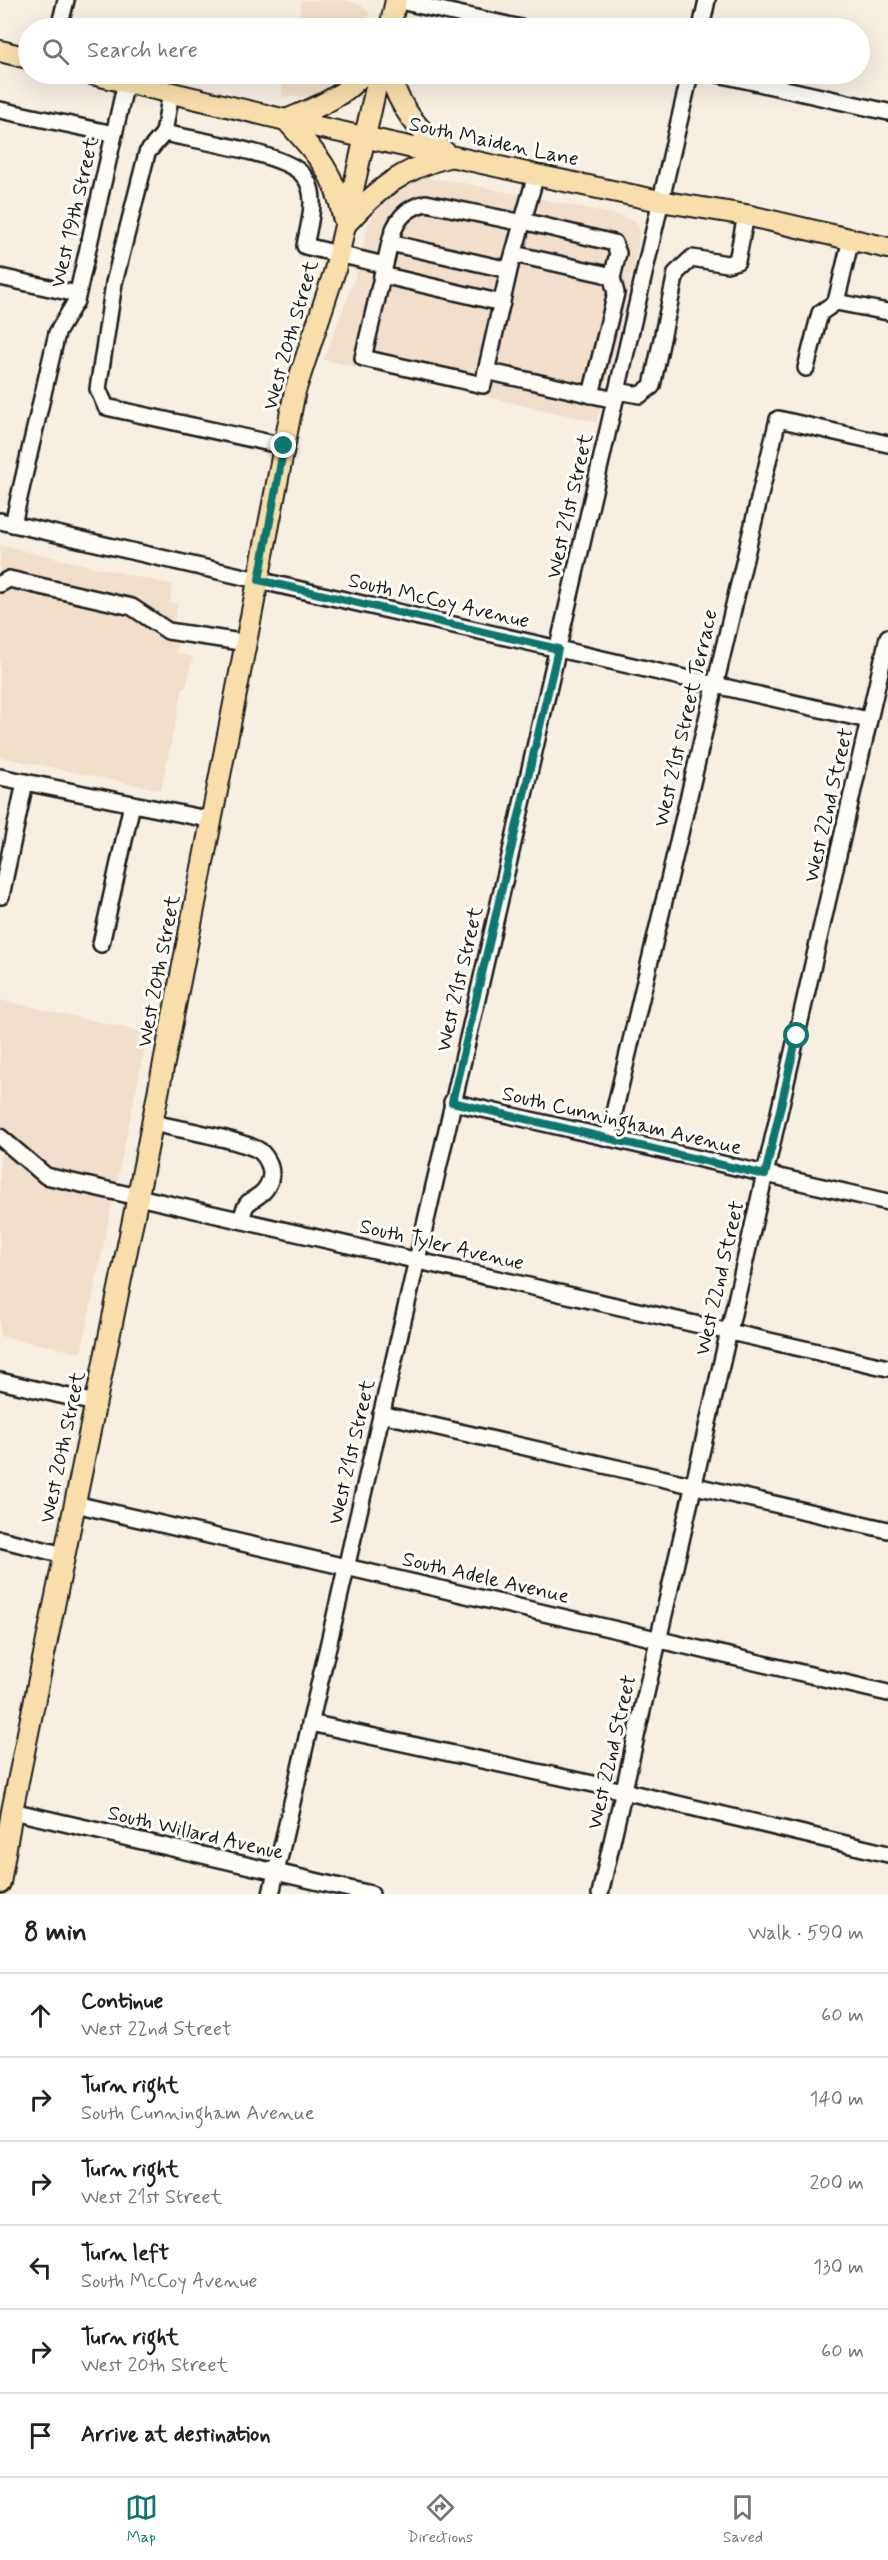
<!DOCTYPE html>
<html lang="en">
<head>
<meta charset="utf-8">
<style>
	:root { --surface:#fff; --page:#f2f2f2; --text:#202124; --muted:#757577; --line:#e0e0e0; --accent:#0f766e }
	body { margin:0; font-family:Mynerve,sans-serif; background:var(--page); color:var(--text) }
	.stop { position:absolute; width:18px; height:18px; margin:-14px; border:4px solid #0f766e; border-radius:50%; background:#fff }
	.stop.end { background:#0f766e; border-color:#fff; box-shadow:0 2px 6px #0008 }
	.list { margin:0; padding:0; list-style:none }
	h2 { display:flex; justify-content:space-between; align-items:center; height:78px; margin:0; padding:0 24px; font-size:26px }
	h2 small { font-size:20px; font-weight:400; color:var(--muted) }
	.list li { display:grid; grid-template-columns:39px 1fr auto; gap:18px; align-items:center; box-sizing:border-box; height:84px; padding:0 24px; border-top:2px solid var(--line) }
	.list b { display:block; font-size:22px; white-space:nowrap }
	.list p { margin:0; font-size:20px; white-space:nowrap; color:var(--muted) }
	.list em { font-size:20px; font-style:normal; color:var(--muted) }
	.icon { flex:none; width:33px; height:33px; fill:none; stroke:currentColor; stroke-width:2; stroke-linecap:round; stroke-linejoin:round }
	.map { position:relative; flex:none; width:888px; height:1894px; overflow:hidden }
	.search { position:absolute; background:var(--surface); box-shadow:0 6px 24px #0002; left:18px; right:18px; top:18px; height:66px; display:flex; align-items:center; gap:15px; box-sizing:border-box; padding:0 21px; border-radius:33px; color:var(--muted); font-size:22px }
	.sheet { height:582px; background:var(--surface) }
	nav { display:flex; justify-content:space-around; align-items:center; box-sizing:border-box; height:84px; border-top:2px solid var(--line); background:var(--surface); font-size:16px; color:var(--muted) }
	nav a { display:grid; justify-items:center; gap:3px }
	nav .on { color:var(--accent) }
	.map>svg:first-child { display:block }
	.built { fill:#f1dfcb }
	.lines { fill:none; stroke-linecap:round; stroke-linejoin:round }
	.minor-casing { stroke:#1c1c1c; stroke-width:20 }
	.major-casing { stroke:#1c1c1c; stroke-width:24 }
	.minor { stroke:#fdfcf7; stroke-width:15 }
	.major { stroke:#f8deab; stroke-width:20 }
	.route { stroke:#0f766e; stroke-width:8 }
	.labels { text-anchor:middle; stroke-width:6; stroke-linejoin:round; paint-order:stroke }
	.street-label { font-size:21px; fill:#1c1c1c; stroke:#fdfcf7 }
</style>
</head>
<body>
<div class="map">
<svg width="888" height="1894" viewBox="0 0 888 1894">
	<rect width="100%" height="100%" fill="#f8efe3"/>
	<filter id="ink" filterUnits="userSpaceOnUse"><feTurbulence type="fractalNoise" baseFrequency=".0167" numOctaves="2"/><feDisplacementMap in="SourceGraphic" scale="12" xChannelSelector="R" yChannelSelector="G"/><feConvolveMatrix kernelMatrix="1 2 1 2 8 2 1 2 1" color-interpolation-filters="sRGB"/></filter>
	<g filter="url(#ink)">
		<g class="built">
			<path d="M302 0H343L361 5 369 13 368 28H296Z"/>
			<path d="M286 74H351L330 91 310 97H298L281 96Z"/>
			<path d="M424 178 449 180 622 216 636 222 640 231 638 248 597 422 324 360 356 274 368 226 374 212 389 193 411 181Z"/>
			<path d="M0 545 173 585 170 602 178 604 171 634 179 636 176 653 193 657 186 687H183L161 790 0 757Z"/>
			<path d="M0 1000 148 1033 81 1353 0 1336Z"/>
		</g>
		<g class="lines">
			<g class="minor-casing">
				<g id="minor">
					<path d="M395 0 521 28"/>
					<path d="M59 28 66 0"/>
					<path d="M701 28 707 0"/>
					<path d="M718 74 888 112"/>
					<path d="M171 92 164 133C194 140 283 153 302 174 320 192 309 224 305 246L384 265"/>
					<path d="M0 110 114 134"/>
					<path d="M164 133 147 153 114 283 98 389 106 407 284 446"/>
					<path d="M523 221 614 243 618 253 612 278"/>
					<path d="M851 239 836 302 888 312"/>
					<path d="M390 243C394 222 404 208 426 203L523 223"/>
					<path d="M514 254 604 274 612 278 616 293 591 395"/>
					<path d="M509 270 390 243 363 358 483 385 509 270 510 266 536 175"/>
					<path d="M382 275 502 303"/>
					<path d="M0 277 77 294"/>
					<path d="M806 368 820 313 836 302"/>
					<path d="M486 371 615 400"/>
					<path d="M617 391 640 395 652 386 676 273 692 258 727 264 737 261 746 215"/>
					<path d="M0 521 868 720"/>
					<path d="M13 524 57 333 76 301 126 82"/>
					<path d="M0 584 9 579 132 607 168 631 247 643"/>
					<path d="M0 777 212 820"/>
					<path d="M1 896 25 782"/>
					<path d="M101 944 132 804"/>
					<path d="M452 1102 888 1202"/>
					<path d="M152 1123C175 1128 243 1140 260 1151 268 1158 273 1170 270 1180 266 1193 257 1196 248 1203 244 1207 243 1214 241 1220"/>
					<path d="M0 1137 46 1176 888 1368"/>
					<path d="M608 1138 778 419 888 444"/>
					<path d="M0 1381 95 1403"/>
					<path d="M381 1414 888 1530"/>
					<path d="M75 1504 888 1693"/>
					<path d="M0 1539 64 1555"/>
					<path d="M310 1723 598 1785 888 1854"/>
					<path d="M12 1811 371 1894"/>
					<path d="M271 1894 690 74"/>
					<path d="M600 1894 888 637"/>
				</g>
			</g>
			<g class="major-casing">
				<g id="major">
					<path d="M390 28 396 0"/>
					<path d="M0 51 28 58"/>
					<path d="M92 74 286 120 536 175 660 201 746 215 888 248"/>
					<path d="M390 74C399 108 419 131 446 153"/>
					<path d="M343 217C335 172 315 152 286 120 315 108 342 98 363 74"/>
					<path d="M347 223C377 189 402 169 448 157"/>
					<path d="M0 1883 12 1811 138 1196 295 391 335 270 379 74"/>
				</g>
			</g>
			<use href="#minor" class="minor"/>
			<use href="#major" class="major"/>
		</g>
	</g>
	<g class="lines" filter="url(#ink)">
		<path class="route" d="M284 446 259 580 558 649 452 1102 765 1175 797 1036"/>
	</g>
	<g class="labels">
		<g class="street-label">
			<text transform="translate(494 141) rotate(12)" y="7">South Maiden Lane</text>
			<text transform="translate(74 212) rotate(-77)" y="7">West 19th Street</text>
			<text transform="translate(290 335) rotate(-74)" y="7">West 20th Street</text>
			<text transform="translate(569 506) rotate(-77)" y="7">West 21st Street</text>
			<text transform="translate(439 600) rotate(13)" y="7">South McCoy Avenue</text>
			<text transform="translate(685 718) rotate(-77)" y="7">West 21st Street Terrace</text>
			<text transform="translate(828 805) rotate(-77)" y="7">West 22nd Street</text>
			<text transform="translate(158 971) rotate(-79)" y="7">West 20th Street</text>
			<text transform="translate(459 979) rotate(-77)" y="7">West 21st Street</text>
			<text transform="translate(622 1120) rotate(13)" y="7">South Cunningham Avenue</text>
			<text transform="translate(442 1244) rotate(13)" y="7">South Tyler Avenue</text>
			<text transform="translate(719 1278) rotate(-77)" y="7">West 22nd Street</text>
			<text transform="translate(62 1447) rotate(-78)" y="7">West 20th Street</text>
			<text transform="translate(351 1452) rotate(-77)" y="7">West 21st Street</text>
			<text transform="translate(486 1577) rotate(13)" y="7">South Adele Avenue</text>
			<text transform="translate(611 1752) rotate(-77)" y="7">West 22nd Street</text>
			<text transform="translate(196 1832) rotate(13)" y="7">South Willard Avenue</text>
		</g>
	</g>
</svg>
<div class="stop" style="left:797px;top:1036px"></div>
<div class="stop end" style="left:284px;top:446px"></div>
<div class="search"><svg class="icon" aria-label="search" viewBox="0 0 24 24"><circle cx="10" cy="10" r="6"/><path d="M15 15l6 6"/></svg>Search here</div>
</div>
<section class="sheet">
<h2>8 min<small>Walk · 590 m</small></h2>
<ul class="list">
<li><svg class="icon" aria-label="ahead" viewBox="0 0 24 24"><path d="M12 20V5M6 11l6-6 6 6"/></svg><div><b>Continue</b><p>West 22nd Street</p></div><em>60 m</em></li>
<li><svg class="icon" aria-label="right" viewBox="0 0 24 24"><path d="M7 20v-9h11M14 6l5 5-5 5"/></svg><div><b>Turn right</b><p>South Cunningham Avenue</p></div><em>140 m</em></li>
<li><svg class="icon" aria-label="right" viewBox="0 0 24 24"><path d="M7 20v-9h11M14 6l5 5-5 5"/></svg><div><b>Turn right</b><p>West 21st Street</p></div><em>200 m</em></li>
<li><svg class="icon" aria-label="left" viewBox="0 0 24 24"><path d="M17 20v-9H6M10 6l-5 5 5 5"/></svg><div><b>Turn left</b><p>South McCoy Avenue</p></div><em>130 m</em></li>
<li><svg class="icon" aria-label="right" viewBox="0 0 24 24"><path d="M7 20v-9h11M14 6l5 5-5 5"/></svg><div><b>Turn right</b><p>West 20th Street</p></div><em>60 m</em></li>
<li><svg class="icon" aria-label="arrive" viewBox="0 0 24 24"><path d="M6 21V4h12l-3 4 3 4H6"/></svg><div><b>Arrive at destination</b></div></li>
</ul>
</section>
<nav>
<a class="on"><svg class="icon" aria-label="map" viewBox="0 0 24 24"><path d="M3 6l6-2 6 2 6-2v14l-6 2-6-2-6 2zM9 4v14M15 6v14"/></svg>Map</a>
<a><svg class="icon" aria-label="directions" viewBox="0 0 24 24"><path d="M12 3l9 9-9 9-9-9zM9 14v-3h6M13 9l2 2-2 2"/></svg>Directions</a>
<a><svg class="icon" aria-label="saved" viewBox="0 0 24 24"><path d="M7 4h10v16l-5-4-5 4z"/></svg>Saved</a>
</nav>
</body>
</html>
